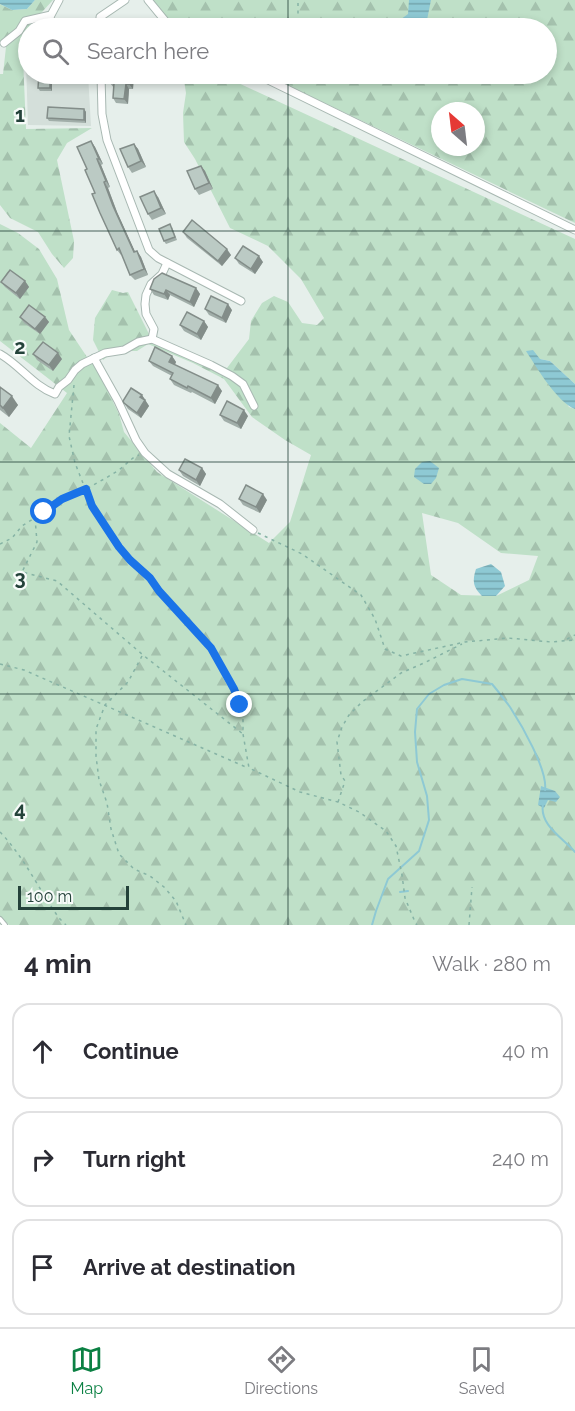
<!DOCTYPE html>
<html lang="en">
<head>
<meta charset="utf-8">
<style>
	:root { --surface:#fff; --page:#f2f2f3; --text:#2b2b33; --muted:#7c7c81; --line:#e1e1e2; --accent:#0b8043 }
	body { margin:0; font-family:Raleway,sans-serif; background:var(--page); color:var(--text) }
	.compass { position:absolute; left:431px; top:102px; width:54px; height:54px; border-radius:50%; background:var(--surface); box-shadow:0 3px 9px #0003; rotate:332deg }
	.scale { position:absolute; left:18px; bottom:15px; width:111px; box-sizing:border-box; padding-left:6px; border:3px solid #24423a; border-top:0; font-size:16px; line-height:21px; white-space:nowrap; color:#24423a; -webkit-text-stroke:4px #f7fbf9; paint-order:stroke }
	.stop { position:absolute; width:18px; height:18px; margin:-14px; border:4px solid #1a73e8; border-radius:50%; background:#fff }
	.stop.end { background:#1a73e8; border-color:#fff; box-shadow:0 2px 6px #0008 }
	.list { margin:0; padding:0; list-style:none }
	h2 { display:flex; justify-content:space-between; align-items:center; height:78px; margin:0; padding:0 24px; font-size:26px }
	h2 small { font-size:20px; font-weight:400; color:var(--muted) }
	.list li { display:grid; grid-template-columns:39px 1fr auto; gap:18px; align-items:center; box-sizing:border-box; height:96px; margin:0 12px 12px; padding:0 12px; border:2px solid var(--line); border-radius:18px }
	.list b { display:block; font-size:22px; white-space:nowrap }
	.list em { font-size:20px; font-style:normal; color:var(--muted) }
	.icon { flex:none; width:33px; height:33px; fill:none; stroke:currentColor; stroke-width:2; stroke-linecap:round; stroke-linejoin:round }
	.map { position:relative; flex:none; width:575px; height:925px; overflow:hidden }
	.search { position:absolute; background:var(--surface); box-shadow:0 3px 9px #0003; left:18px; right:18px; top:18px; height:66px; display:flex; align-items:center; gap:15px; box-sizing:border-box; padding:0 21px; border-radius:33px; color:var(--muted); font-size:22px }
	.sheet { height:402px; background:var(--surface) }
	nav { display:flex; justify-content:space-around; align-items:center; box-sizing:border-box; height:84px; border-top:2px solid var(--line); background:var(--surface); font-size:16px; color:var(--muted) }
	nav a { display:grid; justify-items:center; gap:3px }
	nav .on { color:var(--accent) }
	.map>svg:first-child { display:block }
	.built { fill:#d4dfda }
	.forest { fill:url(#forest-firs); fill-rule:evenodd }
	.water { fill:url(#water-rules) }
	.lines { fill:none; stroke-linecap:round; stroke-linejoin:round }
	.stream { stroke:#8ec9d4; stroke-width:2 }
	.service-casing { stroke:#a8b8b2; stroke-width:6 }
	.minor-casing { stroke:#a8b8b2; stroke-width:9 }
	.path { stroke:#86b3a5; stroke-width:1.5; stroke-dasharray:3 4.5; stroke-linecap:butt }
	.service { stroke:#fff; stroke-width:4 }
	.minor { stroke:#fff; stroke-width:7 }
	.wall { fill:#a1aea9 }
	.shaded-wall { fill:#838d89 }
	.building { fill:#bbcac4; stroke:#838d89; stroke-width:1.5 }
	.route { stroke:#1a73e8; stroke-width:8 }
	.grid { fill:none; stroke:#24423a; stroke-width:1.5; stroke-opacity:0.55 }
	.grid-label { font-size:20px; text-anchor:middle; font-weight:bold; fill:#24423a; stroke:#f7fbf9; stroke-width:4.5; stroke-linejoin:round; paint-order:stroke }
</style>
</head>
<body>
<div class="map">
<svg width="575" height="925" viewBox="0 0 575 925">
	<defs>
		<pattern id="forest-firs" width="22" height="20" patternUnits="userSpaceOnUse" patternTransform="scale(1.5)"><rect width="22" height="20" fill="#bfe0c8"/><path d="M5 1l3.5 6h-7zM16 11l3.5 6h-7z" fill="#a4c1ad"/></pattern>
		<pattern id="water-rules" width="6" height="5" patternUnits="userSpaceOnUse" patternTransform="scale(1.5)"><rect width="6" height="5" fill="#8ec9d4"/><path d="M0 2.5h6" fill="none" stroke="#74a5ad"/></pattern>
	</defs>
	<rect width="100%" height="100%" fill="#e6efeb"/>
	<path class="built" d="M25 32H28V74H88L91 126 28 125Z"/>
	<g class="forest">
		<path d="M35 0H53L22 34 26 129 92 128 67 143 57 160 74 241 73 258 64 268 52 254 38 232 10 218 0 205V74H3L6 47 0 45V4L12 10 27 9Z"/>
		<path d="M152 0H575V223L264 74H546V28H174ZM440 111H476V147H440Z"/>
		<path d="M183 74H219L575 239V384L550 361 540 359 569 407 575 409V925H9L0 916V423L31 448 67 393 0 341V224L18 233 39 249 57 279 69 330 87 357 99 365 114 404 119 414 124 432 157 472 269 543 290 522 311 455 285 440 252 417 224 379 193 363 148 344 137 351H115L103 360 93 340 95 318 112 290 123 293 128 292 150 336 185 354 227 368 249 339 251 321 262 303 274 296 288 302 302 323 317 325 324 318 301 279 268 246 230 228 195 159 184 142 183 113 186 93ZM422 513 458 523 501 553 538 556 529 580 496 596 461 595 431 575Z"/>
	</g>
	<g class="water">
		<path d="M0 0H35L27 9 12 10 0 4Z"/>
		<path d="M409 0H431L426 25 421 28H389L408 14Z"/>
		<path d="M533 350 540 359 550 361 575 384V409C557 402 537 368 526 351Z"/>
		<path d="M430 461 439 468 436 478 431 484H424L414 477 415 469 422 462Z"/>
		<path d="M491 564 501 572 505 586 496 596H482C473 587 472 581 476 569Z"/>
		<path d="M541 786 555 791 560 797 556 802 548 800 544 808 538 805Z"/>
	</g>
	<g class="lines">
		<g class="stream">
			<path d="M543 804C539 825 563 838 575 852"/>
			<path d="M400 892 408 891"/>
			<path d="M372 925 376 911 388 879 419 851 429 820 427 796 417 762 415 732 417 709 429 694 444 685 462 679 492 684C498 691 504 699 510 707 521 724 548 770 545 790"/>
		</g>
		<g class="service-casing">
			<g id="service">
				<path d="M51 15 54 28"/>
				<path d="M0 919 5 925"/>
			</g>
		</g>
		<g class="minor-casing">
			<g id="minor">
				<path d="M148 0 171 28"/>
				<path d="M100 28V17L125 0"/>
				<path d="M4 43 19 31 25 21 51 15 59 0"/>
				<path d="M101 74 102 114 107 140 149 250 158 258 241 301"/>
				<path d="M256 74 575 230"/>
				<path d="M152 339 154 329 146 314 145 304 146 295 151 284 162 274 167 263"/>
				<path d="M0 354C20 365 33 386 55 394L59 387 68 380 75 370 82 364 105 353 124 350 138 342 152 339 211 365 232 376 243 384 254 406"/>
				<path d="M94 358 118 401 136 440 145 453 168 474 220 504 253 530"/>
			</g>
		</g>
		<g class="path">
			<path d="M296 28 298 25V0"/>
			<path d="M288 82V74"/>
			<path d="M74 385 69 436 75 463 92 506 108 532 130 560 151 578 159 591 211 648 234 689 240 705 243 717V734L249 768 300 792 338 802 359 812 386 831 396 846 402 875 405 898 415 922 417 925"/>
			<path d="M35 518 37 542 22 572 57 581 143 655 243 734"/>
			<path d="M258 533 302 554 361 595 375 619 385 649 401 656 465 642 508 638 551 642 575 640"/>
			<path d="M0 544 12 538 22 526 44 512 62 499 86 489 106 478 119 470 133 458 139 455"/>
			<path d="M567 639 575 635"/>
			<path d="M142 656 128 682 105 705 96 729V756L99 780 107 803 111 829 119 854 134 869 150 876 164 887 176 901 186 925"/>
			<path d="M0 664 24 670 248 768"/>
			<path d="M338 802 345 781 341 775 337 742 342 727 349 715 362 702 401 673 424 663 462 644"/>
			<path d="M0 832C25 858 39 890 59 918L66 925"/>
			<path d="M469 925 472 887"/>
		</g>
		<use href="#service" class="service"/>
		<use href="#minor" class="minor"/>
	</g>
	<g class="wall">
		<path d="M52 74V91H40L38 88Z"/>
		<path d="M134 74 133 89H129L128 104 116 103 113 98 114 88 110 83Z"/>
		<path d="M84 109 86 112V123L49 121 47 118Z"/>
		<path d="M91 141 95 147 103 164 101 165 110 187 108 188 117 212 135 252 137 251 141 257 148 275 135 280 130 275 122 255H121L117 250 95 193 87 169Z"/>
		<path d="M134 144 138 149 146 167 132 173 128 167Z"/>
		<path d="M201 166 205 171 213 189 199 195 195 189Z"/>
		<path d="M158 197 166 214 152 220 148 214Z"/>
		<path d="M172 227 177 240 166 244 164 241Z"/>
		<path d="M183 232 231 255 222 266 187 238Z"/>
		<path d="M235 258 263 262 255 274 239 264Z"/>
		<path d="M25 281 29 287 20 299 5 287 1 282Z"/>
		<path d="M196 288 200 294 194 307 170 295 168 300 154 295 150 289Z"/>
		<path d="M205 309 232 310 226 323 209 315Z"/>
		<path d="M20 317H45L49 322 40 334 24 323Z"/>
		<path d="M204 321 208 327 201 340 184 331 180 325Z"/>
		<path d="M33 354 62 359 53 371 37 360Z"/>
		<path d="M172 356 176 362 175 365 222 391 215 404 192 392 191 393 174 385 170 379 172 376 153 366 149 361Z"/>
		<path d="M0 387 18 405 9 417 0 410Z"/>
		<path d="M142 395 149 406 141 418 128 409 124 403Z"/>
		<path d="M220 415 248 416 241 429 224 421Z"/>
		<path d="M202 468 206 474 200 486 183 476 179 470Z"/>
		<path d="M239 499 267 500 260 513 243 505Z"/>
	</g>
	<g class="shaded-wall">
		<path d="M135 22 139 27V28H135Z"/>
		<path d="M50 74H52V91L50 88Z"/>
		<path d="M130 74H134L133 89 129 84Z"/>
		<path d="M126 84 129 89 128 104 124 99Z"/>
		<path d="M84 109 86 112V123L84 120Z"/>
		<path d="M91 141 95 147 103 164 99 159Z"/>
		<path d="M134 144 138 149 146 167 141 161Z"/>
		<path d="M97 159 101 165 110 187 106 181Z"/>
		<path d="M201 166 205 171 213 189 209 183Z"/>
		<path d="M104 182 108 188 117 212 138 258 134 252 113 206Z"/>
		<path d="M154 191 158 197 166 214 161 208Z"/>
		<path d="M227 249 231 255 222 266 218 261Z"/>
		<path d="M137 251 141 257 148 275 144 269Z"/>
		<path d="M259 256 263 262 255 274 251 269Z"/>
		<path d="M25 281 29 287 20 299 16 293Z"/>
		<path d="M196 288 200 294 194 307 190 302Z"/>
		<path d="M166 290 170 295 168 300 164 294Z"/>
		<path d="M228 304 232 310 226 323 222 318Z"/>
		<path d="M45 317 49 322 40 334 35 329Z"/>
		<path d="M204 321 208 327 201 340 197 334Z"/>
		<path d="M58 353 62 359 53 371 49 365Z"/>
		<path d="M172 356 176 362 173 368 169 362Z"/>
		<path d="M218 385 222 391 215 404 211 398Z"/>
		<path d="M142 395 149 406 141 418 137 413 140 397Z"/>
		<path d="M12 396 18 405 9 417 3 408Z"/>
		<path d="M244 410 248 416 241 429 237 423Z"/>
		<path d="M202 468 206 474 200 486 196 480Z"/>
		<path d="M263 494 267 500 260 513 256 507Z"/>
	</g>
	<g class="building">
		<path d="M116 21 135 22V28H116Z"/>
		<path d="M39 74H50V88H38Z"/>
		<path d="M111 74H130L129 84H126L124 99 113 98 114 83H110Z"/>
		<path d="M48 107 84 109V120L47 118Z"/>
		<path d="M91 141 99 159H97L106 181 104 182 113 206 134 252 137 251 144 269 130 275 119 248 117 250 100 213 92 194 95 193 85 170 87 169 77 147Z"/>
		<path d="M134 144 141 161 128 167 120 149Z"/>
		<path d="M201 166 209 183 195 189 187 171Z"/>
		<path d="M154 191 161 208 148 214 140 197Z"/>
		<path d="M192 220 227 249 218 261 183 232Z"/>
		<path d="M170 224 175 237 164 241 159 229Z"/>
		<path d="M243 246 259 256 251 269 235 258Z"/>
		<path d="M10 270 25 281 16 293 1 282Z"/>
		<path d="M162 273 196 288 190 302 166 290 164 294 150 289 154 279Z"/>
		<path d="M211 296 228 304 222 318 205 309Z"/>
		<path d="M29 305 45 317 35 329 20 317Z"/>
		<path d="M187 312 204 321 197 334 180 325Z"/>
		<path d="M43 342 58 353 49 365 33 354Z"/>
		<path d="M155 347 172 356 169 362 218 385 211 398 188 386 187 388 170 379 173 373 149 361Z"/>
		<path d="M0 387 12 396 3 408 0 405Z"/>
		<path d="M131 388 142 395 140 397 145 400 137 413 124 403 123 401Z"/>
		<path d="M227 401 244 410 237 423 220 415Z"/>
		<path d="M185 459 202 468 196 480 179 470Z"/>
		<path d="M246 485 263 494 256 507 239 499Z"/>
	</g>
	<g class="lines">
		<path class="route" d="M44 512 62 499 86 489 92 506 119 547 130 560 150 578 159 591 211 648 234 689 240 705"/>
	</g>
	<path class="grid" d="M288 0V28M288 74V925M0 231H575M0 462H575M0 694H575"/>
	<g class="grid-label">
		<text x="20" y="122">1</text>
		<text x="20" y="354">2</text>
		<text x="20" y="585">3</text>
		<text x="20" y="816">4</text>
	</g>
</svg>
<svg class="compass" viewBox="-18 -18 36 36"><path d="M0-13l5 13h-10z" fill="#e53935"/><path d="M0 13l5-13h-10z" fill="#7c7c81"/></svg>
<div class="scale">100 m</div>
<div class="stop" style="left:44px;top:512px"></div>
<div class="stop end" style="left:240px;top:705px"></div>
<div class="search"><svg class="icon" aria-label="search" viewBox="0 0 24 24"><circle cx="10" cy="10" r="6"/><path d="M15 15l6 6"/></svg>Search here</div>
</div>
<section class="sheet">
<h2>4 min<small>Walk · 280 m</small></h2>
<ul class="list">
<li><svg class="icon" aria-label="ahead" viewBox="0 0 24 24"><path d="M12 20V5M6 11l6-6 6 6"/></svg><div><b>Continue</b></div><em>40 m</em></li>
<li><svg class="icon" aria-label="right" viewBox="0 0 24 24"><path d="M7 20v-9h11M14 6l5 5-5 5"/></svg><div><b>Turn right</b></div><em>240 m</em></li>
<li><svg class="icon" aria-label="arrive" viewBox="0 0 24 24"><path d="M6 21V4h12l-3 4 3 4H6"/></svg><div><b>Arrive at destination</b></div></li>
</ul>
</section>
<nav>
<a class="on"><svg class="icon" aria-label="map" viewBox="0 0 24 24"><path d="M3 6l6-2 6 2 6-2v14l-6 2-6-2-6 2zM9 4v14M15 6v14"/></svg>Map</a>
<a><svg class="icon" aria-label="directions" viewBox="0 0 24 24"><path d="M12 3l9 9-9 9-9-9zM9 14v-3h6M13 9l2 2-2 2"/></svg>Directions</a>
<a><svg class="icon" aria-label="saved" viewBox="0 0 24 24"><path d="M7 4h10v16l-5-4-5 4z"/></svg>Saved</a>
</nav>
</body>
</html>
